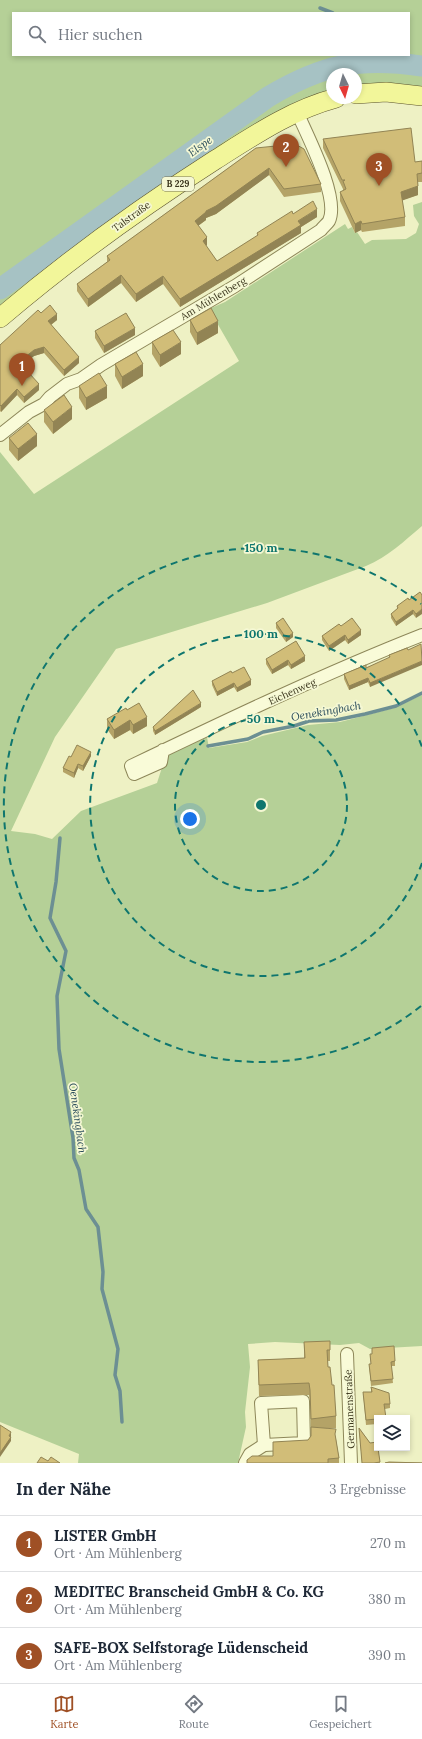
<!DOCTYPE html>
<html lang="de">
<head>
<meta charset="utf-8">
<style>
	:root { --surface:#fff; --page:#f2f2f3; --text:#1f2937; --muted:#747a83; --line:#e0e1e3; --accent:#9f5025 }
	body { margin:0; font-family:Lora,serif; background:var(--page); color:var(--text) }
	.controls { position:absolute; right:12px; bottom:12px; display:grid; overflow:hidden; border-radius:0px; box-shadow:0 2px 6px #0003 }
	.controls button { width:36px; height:36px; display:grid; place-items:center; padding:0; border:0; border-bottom:1px solid var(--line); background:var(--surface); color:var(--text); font:20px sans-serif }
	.compass { position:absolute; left:326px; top:68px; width:36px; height:36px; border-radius:50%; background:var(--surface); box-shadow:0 2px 6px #0003; rotate:175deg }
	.you { position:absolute; left:190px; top:819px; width:14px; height:14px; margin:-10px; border:3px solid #fff; border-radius:50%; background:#1a73e8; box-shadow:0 0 0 6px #1a73e833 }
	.badge { display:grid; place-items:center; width:26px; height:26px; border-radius:50%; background:var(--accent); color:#fff; font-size:13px; font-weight:700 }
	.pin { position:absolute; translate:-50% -33px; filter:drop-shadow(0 1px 2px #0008) }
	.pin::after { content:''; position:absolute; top:21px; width:14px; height:12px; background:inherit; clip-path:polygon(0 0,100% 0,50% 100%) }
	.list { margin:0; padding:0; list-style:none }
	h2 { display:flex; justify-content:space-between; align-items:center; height:52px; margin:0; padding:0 16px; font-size:17px }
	h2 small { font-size:13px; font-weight:400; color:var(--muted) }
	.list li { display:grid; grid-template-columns:26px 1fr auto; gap:12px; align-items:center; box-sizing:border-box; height:56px; padding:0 16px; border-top:1px solid var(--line) }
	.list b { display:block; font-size:15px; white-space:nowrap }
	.list p { margin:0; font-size:13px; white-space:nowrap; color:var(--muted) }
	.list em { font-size:13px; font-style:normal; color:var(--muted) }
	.icon { flex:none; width:22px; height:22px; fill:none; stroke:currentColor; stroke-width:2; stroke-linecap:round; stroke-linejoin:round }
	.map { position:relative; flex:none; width:422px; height:1463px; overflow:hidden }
	.search { position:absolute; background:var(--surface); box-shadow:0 2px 6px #0003; left:12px; right:12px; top:12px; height:44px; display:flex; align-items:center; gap:10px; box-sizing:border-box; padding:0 14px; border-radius:0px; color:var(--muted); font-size:15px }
	.sheet { height:220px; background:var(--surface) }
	nav { display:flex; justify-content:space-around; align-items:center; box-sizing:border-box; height:56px; border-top:1px solid var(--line); background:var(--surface); font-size:11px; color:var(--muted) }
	nav a { display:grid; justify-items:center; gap:2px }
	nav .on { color:var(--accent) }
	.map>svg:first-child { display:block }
	.green { fill:#b5d097; fill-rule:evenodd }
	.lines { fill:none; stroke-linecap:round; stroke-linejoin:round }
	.stream { stroke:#6c8f93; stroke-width:3.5 }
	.river { stroke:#a6c2c4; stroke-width:21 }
	.street-casing { stroke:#8d8759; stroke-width:14 }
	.primary-casing { stroke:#5a522d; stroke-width:20 }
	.street { stroke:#f9fbd8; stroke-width:12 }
	.primary { stroke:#f2f69a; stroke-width:19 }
	.wall { fill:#b4a367 }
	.shaded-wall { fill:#928454 }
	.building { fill:#d1bd78; stroke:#928454 }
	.ring { fill:none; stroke:#0f766e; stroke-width:2; stroke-dasharray:7 5 }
	.labels { text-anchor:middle; stroke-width:3.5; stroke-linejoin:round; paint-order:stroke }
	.shield { fill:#f5f8d4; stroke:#747155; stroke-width:1 }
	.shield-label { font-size:9px; font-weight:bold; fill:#3c371e }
	.street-label { font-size:10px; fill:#3c371e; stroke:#f5f8d4 }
	.water-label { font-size:11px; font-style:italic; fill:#2c4e5c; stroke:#f5f8d4 }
	.centre { fill:#0f766e; stroke:#f5f8d4; stroke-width:2 }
	.ring-label { font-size:12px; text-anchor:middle; font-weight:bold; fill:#0f766e; stroke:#f5f8d4; stroke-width:3.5; stroke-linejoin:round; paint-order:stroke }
</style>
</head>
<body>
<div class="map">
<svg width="422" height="1463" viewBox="0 0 422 1463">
	<rect width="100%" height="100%" fill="#eef1c4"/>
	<g class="green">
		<path d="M0 0H422V87H356V74H332V92L0 308ZM13 13H409V55H13Z"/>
		<path d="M422 202V526C404 541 388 557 366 566L267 603 116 649 55 737 11 831 35 834 52 839 81 811 157 783 166 755 207 737 209 748 247 742 262 736 308 725 340 722 394 708 422 695V1346L370 1349 359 1343 340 1345 275 1342 248 1344 250 1367 245 1412 246 1427 238 1463H78L79 1454 0 1422V452L34 494 239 361 209 309 225 302 345 224 348 229 352 227 355 233 357 232 365 244 372 240 406 239 416 233 419 224 414 216 413 205Z"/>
	</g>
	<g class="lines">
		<g class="stream">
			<path d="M320 8 333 13"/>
			<path d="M392 55 393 62"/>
			<path d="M208 746 248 739 263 732 294 726 309 721 336 720 365 714 396 706 422 693"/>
			<path d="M60 838 56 882 50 918 66 951 57 996 59 1049 73 1138 74 1158 79 1170 86 1209 98 1227 103 1272 102 1289 118 1349 115 1375 120 1391 122 1422"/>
		</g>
		<path class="river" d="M0 289 268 97C323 64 359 57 422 66"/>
		<g class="street-casing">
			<g id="street">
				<path d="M0 435 29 412 44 404 50 397 67 384 81 379 101 365 235 286 321 230C323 227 327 224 329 221 340 198 307 135 297 112"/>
				<path d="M163 750 161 762 134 774 131 766C227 720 323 674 422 635"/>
				<path d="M347 1354 351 1463"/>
				<path d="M303 1401 304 1443 264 1445 261 1403Z"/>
				<path d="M245 1463 250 1454 264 1445"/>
			</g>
		</g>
		<g class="primary-casing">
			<g id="primary">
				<path d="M356 94 386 92 422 96"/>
				<path d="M0 318C68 260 140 208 215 160 253 136 291 110 336 98"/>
			</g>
		</g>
		<use href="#street" class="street"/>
		<use href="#primary" class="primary"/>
	</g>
	<g class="wall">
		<path d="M323 139 415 162 422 161V182H418V195L402 200 405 217V226L362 232 361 230 355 233 340 201V192L343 191V189L323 148Z"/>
		<path d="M256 148 321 184V192L284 197 269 175 216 214 206 218V220L198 226 207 245 206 246 217 261 257 236V233L293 214 317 217 301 227V233L180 307 163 284 136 302 121 283 88 307 77 291V284L107 262V256Z"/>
		<path d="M41 313 57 320 51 325 79 363 64 376 44 353 34 356 22 365 39 390 24 403 17 395 1 412 0 411V345Z"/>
		<path d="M190 320 218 333 197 345 190 332Z"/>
		<path d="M95 331 135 335 104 353 95 338Z"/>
		<path d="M152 342 181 354 160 367 152 354Z"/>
		<path d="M115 364 143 376 122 389 115 376Z"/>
		<path d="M79 386 107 398 86 410 79 398Z"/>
		<path d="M44 410 72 419 53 434 44 422Z"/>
		<path d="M9 438 37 446 18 461 9 450Z"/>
		<path d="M420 592 416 618 413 614 396 626 391 618V614L397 609V606L409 600Z"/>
		<path d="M276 623 293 637 286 642 276 628Z"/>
		<path d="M341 626 361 635 348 644 345 640 329 651 322 640V636Z"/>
		<path d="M408 650 370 687 368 682 349 690 344 679V674L366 668 389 658V655Z"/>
		<path d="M266 659 305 661 291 669 288 665 272 674 266 664Z"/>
		<path d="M232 673 251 685 237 692 234 687 217 696 212 685V681Z"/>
		<path d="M201 707 155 735 153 731V727Z"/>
		<path d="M127 710 147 726 133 734 130 730 114 739 107 729V719Z"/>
		<path d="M91 756 83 771 78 768 74 778 63 772V768L71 757Z"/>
		<path d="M304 1342 330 1350V1361H328V1367L332 1385 336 1416V1428H327L336 1439 339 1458V1463H247L273 1456 308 1440 311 1436 310 1401 309 1395 259 1396 258 1360 304 1358Z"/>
		<path d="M372 1348 395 1361V1366H391L393 1383 371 1386 369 1364H371L370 1354H372Z"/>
		<path d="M371 1387 390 1404V1408L385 1409 377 1418V1424L366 1425 363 1392H371Z"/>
		<path d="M359 1428 370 1443 378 1448 380 1463H362Z"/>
	</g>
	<g class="shaded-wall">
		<path d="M269 168V175L216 214 206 218V220L195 228V221L206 211Z"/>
		<path d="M418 186V195L401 201V192Z"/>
		<path d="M317 209V217L301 227V233L180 307V299Z"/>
		<path d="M361 221V230L355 233V224Z"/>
		<path d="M207 237V245L203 248V241Z"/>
		<path d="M121 275V283L88 307V299Z"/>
		<path d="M163 276V284L136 302V294Z"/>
		<path d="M57 314V320L48 327V321Z"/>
		<path d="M218 321V333L197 345V333Z"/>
		<path d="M135 328V335L104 353V346Z"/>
		<path d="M181 342V354L160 367V355Z"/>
		<path d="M44 347V353L34 356 19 368V362L34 350Z"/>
		<path d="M79 357V363L64 376V370Z"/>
		<path d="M143 364V376L122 389V377Z"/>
		<path d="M39 384V390L24 403V397Z"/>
		<path d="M107 386V398L86 410V398Z"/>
		<path d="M17 389V395L1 412V406Z"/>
		<path d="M72 407V419L53 434V422Z"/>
		<path d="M37 434V446L18 461V449Z"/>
		<path d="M422 609V614L416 618V614Z"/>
		<path d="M413 610V614L396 626V622Z"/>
		<path d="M361 630V635L348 644V640Z"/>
		<path d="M293 633V637L286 642V638Z"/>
		<path d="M345 635V640L329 651V646Z"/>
		<path d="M305 656V661L291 669V665Z"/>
		<path d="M288 660V665L272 674V670Z"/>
		<path d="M422 661V665L370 687V683Z"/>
		<path d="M368 678V682L349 690V686Z"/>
		<path d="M251 680V685L237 692V688Z"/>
		<path d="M234 683V687L217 696V692Z"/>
		<path d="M201 703V707L155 735V731Z"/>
		<path d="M147 717V726L133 734V725Z"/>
		<path d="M130 720V730L114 739V730Z"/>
		<path d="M91 752V756L83 771V766Z"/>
		<path d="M78 764V768L74 778V773Z"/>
		<path d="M11 1432V1441L0 1457V1453Z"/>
	</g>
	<g class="building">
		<path d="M411 128 415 162 422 161V173L417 174 418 186 401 192 405 217 362 224 361 221 355 224 340 192 346 189 343 181 345 180H342L323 139Z"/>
		<path d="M295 144 304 149 321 184 284 189 269 168 216 206 206 211V212L195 221 207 237 203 241 217 261 258 235 257 233 292 211 293 214 313 201 317 209 298 221 301 225 180 299 163 276 136 294 121 275 88 299 77 284 110 260 107 256 256 148Z"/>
		<path d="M50 305 57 314 48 321 79 357 64 370 44 347 34 350 19 362 39 384 24 397 17 389 1 406 0 405V345L38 310 41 313Z"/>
		<path d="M211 308 218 321 197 333 190 320Z"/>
		<path d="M126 313 135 328 104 346 95 331Z"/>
		<path d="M173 330 181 342 160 355 152 342Z"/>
		<path d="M136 352 143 364 122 377 115 364Z"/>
		<path d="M99 373 107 386 86 398 79 386Z"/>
		<path d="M64 395 72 407 53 422 44 410Z"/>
		<path d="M28 423 37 434 18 449 9 438Z"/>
		<path d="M420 592 422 595V609L416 614 413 610 396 622 391 614 398 608 397 606 408 598 409 600Z"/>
		<path d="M283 618 293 633 286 638 276 623Z"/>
		<path d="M352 618 361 630 348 640 345 635 329 646 322 636 339 624 341 626Z"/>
		<path d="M296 641 305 656 291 665 288 660 272 670 266 659Z"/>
		<path d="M421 644 422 661 370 683 368 678 349 686 344 674 366 665V668L390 657 389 655 407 648 408 650Z"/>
		<path d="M244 667 251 680 237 688 234 683 217 692 212 681 231 671 232 673Z"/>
		<path d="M193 690 201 703 155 731 153 727Z"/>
		<path d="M139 703 147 717 133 725 130 720 114 730 107 719 126 708 127 710Z"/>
		<path d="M77 745 91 752 83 766 78 764 74 773 63 768 69 756 71 757Z"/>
		<path d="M330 1341V1350H327L328 1367H330L332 1385H334L336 1416 311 1419 310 1390 309 1383 259 1385 258 1360 305 1358 304 1342Z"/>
		<path d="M394 1346 395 1361 391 1362 393 1379 371 1381 369 1364H371L370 1354H372V1348Z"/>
		<path d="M371 1387 389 1393 390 1404H384L386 1418H377V1419L366 1420 363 1392H372Z"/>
		<path d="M0 1425 11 1432 9 1436 11 1437 0 1453Z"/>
		<path d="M311 1427 336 1429 335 1434 339 1458 328 1459V1463H247V1460L252 1456H273V1442L308 1440 311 1436Z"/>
		<path d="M359 1428 370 1443 377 1442V1448H378L380 1462 374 1463H362Z"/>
		<path d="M41 1457 48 1461 51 1457 60 1463H37Z"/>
		<path d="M389 1462 422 1463H385Z"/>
	</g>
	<g class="ring">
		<circle cx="261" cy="805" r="86"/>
		<path d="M422 863A171 171 0 1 1 422 747"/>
		<path d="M421 1006A257 257 0 1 1 421 604"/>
	</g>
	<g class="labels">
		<rect class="shield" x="162" y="177" width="32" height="14" rx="3"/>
		<g class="shield-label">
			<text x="178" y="187">B 229</text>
		</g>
		<g class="street-label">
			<text transform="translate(131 216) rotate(-36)" y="4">Talstraße</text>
			<text transform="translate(213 298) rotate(-31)" y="4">Am Mühlenberg</text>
			<text transform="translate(292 691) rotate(-24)" y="4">Eichenweg</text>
			<text transform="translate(349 1409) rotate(-92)" y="4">Germanenstraße</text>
		</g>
		<g class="water-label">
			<text transform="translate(200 146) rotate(-36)" y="4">Elspe</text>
			<text transform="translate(326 711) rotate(-10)" y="4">Oenekingbach</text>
			<text transform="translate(78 1118) rotate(82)" y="4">Oenekingbach</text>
		</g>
	</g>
	<circle cx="261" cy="805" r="6" class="centre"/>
	<g class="ring-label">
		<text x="261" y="552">150 m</text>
		<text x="261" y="638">100 m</text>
		<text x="261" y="723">50 m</text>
	</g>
</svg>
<div class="controls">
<button><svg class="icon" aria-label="layers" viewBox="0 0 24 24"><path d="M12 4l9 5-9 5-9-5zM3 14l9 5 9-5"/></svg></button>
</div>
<svg class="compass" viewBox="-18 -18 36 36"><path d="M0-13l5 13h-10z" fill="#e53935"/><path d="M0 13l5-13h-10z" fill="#747a83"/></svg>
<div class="you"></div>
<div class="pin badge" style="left:22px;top:386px">1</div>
<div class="pin badge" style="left:286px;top:167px">2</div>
<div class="pin badge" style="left:379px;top:186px">3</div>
<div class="search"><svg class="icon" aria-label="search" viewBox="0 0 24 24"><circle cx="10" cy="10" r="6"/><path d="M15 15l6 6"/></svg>Hier suchen</div>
</div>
<section class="sheet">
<h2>In der Nähe<small>3 Ergebnisse</small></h2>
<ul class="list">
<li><span class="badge">1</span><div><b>LISTER GmbH</b><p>Ort · Am Mühlenberg</p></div><em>270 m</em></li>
<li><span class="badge">2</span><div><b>MEDITEC Branscheid GmbH &amp; Co. KG</b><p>Ort · Am Mühlenberg</p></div><em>380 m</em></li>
<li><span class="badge">3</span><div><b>SAFE-BOX Selfstorage Lüdenscheid</b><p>Ort · Am Mühlenberg</p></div><em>390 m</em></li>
</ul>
</section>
<nav>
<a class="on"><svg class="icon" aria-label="map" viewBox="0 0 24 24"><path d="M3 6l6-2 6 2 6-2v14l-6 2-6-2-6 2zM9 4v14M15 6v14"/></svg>Karte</a>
<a><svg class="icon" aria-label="directions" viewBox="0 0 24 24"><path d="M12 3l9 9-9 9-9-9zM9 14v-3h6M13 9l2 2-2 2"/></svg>Route</a>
<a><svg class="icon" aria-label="saved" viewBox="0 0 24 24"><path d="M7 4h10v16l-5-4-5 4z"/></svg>Gespeichert</a>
</nav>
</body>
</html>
